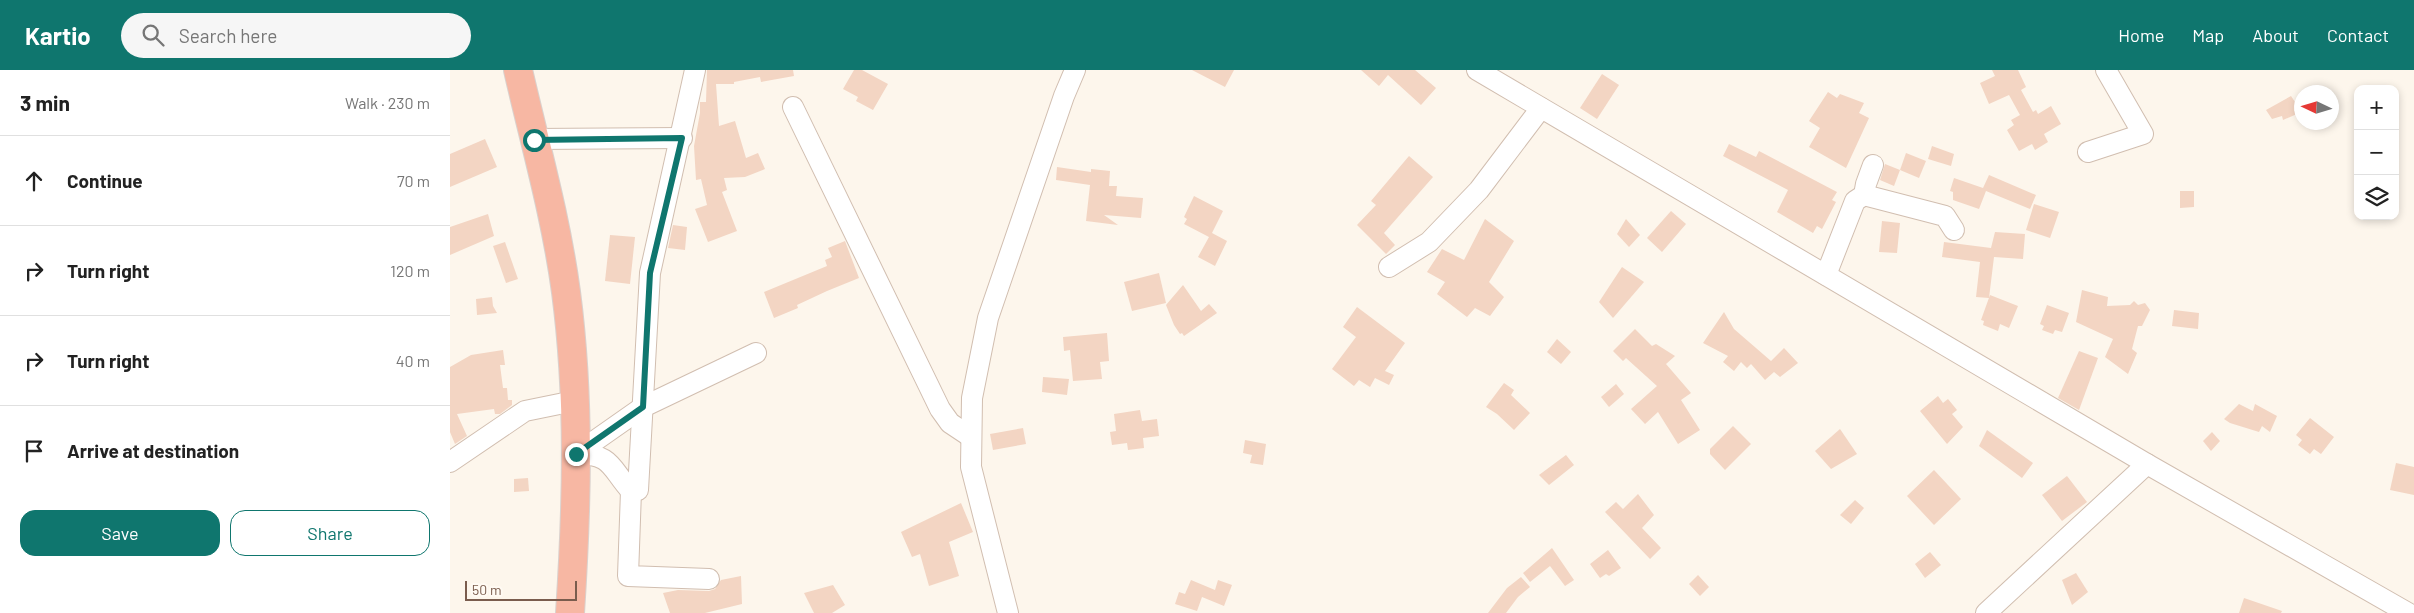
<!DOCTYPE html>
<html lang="en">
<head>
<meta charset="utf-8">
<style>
	:root { --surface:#fff; --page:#f6f6f6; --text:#222; --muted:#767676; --line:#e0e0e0; --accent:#0f766e }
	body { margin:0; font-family:Barlow,sans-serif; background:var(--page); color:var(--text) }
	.controls { position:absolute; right:15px; top:15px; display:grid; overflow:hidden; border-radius:10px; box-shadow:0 2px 8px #0003 }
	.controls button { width:45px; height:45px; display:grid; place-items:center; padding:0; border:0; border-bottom:1px solid var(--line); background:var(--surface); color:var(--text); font:25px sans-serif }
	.compass { position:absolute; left:1844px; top:15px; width:45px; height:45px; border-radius:50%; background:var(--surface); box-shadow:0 2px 8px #0003; rotate:274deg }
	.scale { position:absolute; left:15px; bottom:12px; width:112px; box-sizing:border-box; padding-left:5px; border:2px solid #7a5c4d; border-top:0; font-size:14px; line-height:18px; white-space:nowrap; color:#7a5c4d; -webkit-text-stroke:4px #fffaf3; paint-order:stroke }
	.stop { position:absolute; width:15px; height:15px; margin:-11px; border:4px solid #0f766e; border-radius:50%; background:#fff }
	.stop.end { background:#0f766e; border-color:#fff; box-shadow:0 1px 5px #0008 }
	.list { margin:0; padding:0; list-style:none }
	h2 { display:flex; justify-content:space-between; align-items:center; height:65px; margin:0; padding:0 20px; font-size:21px }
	h2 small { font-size:16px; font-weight:400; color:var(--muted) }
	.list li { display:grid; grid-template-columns:32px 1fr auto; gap:15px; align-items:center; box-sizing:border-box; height:90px; padding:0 20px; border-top:1px solid var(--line) }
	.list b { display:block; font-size:19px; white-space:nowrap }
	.list em { font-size:16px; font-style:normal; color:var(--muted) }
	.actions { display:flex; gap:10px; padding:15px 20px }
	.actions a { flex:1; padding:11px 0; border:1px solid var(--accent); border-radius:15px; text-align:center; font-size:18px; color:var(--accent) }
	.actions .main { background:var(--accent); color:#fff }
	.icon { flex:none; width:28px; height:28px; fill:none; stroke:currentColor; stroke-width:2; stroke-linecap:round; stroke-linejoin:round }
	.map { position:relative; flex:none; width:1964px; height:543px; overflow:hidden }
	header { display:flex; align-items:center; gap:30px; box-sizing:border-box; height:70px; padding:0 25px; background:var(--accent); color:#fff }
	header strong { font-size:24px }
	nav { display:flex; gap:28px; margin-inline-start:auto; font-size:18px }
	.search { width:350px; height:45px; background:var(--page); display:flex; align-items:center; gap:12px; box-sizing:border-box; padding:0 18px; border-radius:28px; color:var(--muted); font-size:19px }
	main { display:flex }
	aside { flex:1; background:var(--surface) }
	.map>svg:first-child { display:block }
	.building { fill:#f3d5c3 }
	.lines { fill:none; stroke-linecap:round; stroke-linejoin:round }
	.minor-casing { stroke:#d1beb0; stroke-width:22 }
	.highway-casing { stroke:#dad1cd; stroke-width:30 }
	.minor { stroke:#fff; stroke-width:20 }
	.highway { stroke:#f7b7a3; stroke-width:28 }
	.route { stroke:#0f766e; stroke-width:6 }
</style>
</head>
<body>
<header>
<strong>Kartio</strong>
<div class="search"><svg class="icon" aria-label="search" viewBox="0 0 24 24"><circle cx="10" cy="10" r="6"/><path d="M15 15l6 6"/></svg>Search here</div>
<nav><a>Home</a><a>Map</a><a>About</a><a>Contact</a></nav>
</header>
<main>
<aside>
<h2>3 min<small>Walk · 230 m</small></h2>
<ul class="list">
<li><svg class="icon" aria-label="ahead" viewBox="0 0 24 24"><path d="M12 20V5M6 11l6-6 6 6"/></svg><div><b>Continue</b></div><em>70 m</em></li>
<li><svg class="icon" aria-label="right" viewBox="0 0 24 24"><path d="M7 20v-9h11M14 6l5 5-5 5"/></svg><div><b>Turn right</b></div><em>120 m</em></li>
<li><svg class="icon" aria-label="right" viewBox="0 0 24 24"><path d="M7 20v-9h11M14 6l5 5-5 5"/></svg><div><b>Turn right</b></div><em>40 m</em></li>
<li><svg class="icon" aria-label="arrive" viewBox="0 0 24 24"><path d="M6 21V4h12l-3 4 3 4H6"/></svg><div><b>Arrive at destination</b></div></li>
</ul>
<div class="actions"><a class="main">Save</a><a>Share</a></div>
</aside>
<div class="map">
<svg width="1964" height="543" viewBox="0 0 1964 543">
	<rect width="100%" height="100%" fill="#fdf6ec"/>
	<g class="building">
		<path d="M257 0H343L344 6 311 12 310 7 284 12V14H266L269 56 285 51 296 88 308 83 315 99 295 107 274 108 277 120 272 122 287 161 258 172 245 139 257 135 251 109 246 110 244 76 250 43V32H256Z"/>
		<path d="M404 0H412L438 14 423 40 406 31 408 27 393 19Z"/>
		<path d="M742 0H784L775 17Z"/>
		<path d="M911 0H965L986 18 971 35 938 5 929 16Z"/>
		<path d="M1542 0H1568L1576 17 1571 20 1583 42 1586 40 1588 44 1601 36 1611 54 1594 64 1598 72 1585 80 1582 74 1569 81 1557 60 1564 55 1561 50 1570 45 1559 25 1539 34 1530 13 1545 6Z"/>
		<path d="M1152 4 1169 15 1147 49 1130 38Z"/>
		<path d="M1378 22 1387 28 1390 24 1414 33 1409 43 1419 48 1396 98 1359 77 1370 58 1359 51Z"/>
		<path d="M1841 26 1849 38 1844 40 1847 44 1833 50 1832 46 1822 49 1816 40Z"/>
		<path d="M35 69 47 97 0 117V84Z"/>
		<path d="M1279 74 1306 87 1309 81 1387 122 1382 130 1386 132 1372 159 1367 156 1363 163 1327 142 1338 120 1273 86Z"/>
		<path d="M1482 76 1504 84 1501 96 1478 89Z"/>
		<path d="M1456 83 1476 91 1469 108 1450 100Z"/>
		<path d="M959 86 983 107 934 163 945 175 936 184 907 155 926 135 921 131Z"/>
		<path d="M1435 94 1450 100 1444 116 1430 110Z"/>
		<path d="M607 97 641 102V99L660 101 659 116H667L666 126 693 128 691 148 654 145 668 155 636 151 640 115 606 110Z"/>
		<path d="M1539 105 1586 125 1580 139 1536 121 1529 139 1503 130V122L1500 121 1504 108 1533 118Z"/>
		<path d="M1730 121H1744V137L1730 138Z"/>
		<path d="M744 126 773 141 762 163 777 171 765 196 748 187 759 167 734 154 737 149 734 147Z"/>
		<path d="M1584 134 1609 142 1600 168 1576 160Z"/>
		<path d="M1221 141 1236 154 1212 182 1197 168Z"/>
		<path d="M38 144 44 166 0 185V157Z"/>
		<path d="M1035 149 1064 171 1039 212 1054 227 1040 246 1025 238 1017 247 987 224 995 212 977 202 992 179 1014 190Z"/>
		<path d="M1176 149 1190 165 1179 177 1167 164Z"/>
		<path d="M1432 151 1450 153 1447 183 1429 182Z"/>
		<path d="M223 155 237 157 235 180 218 178Z"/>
		<path d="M1545 162 1575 164 1573 189 1544 187 1539 228 1526 227 1530 192 1492 187 1494 172 1541 178Z"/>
		<path d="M160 165 185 167 180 214 155 211Z"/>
		<path d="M395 171 409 208 377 221 347 235 348 238 324 248 314 222 377 196 375 190 382 187 378 178Z"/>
		<path d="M55 172 68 209 56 213 43 176Z"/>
		<path d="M1172 197 1194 212 1163 248 1149 232Z"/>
		<path d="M709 203 716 233 682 241 674 212Z"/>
		<path d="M733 215 751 241 759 234 767 243 734 266 732 263 730 264 724 255 716 235Z"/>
		<path d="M1632 220 1658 227 1657 236 1680 235 1684 231 1688 235 1695 233 1700 240 1692 256H1688L1682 279 1687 283 1678 304 1655 287 1663 269 1626 252Z"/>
		<path d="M1540 225 1568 236 1559 258 1550 254 1548 261 1533 255 1534 251 1531 250Z"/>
		<path d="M42 227 43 236 47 243 27 245 26 229Z"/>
		<path d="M1597 235 1619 243 1612 262 1605 260 1603 264 1592 260 1594 256 1590 254Z"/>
		<path d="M907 237 955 273 935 301 944 305 939 315 925 308 920 317 909 310 904 316 882 299 906 267 893 257Z"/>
		<path d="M1724 240 1749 243 1748 259 1722 256Z"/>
		<path d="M1274 242 1284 259 1321 291 1334 278 1348 293 1330 307 1324 302 1315 310 1301 294 1297 298 1291 292 1284 301 1273 292 1278 286 1253 273Z"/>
		<path d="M1185 259 1202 276 1206 274 1225 286 1216 294 1241 323 1231 330 1250 360 1228 374 1208 342 1195 354 1181 339 1207 316 1176 288 1173 291 1163 281Z"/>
		<path d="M657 263 659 291 650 292 652 309 623 311 620 280 614 281 613 267Z"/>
		<path d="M1107 269 1121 282 1111 294 1097 282Z"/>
		<path d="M53 280 55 295H50L53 318H57L58 330H62V335L50 344H45L44 339 7 344 17 366 5 374 0 362V297L21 285Z"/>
		<path d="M1629 281 1648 288 1629 340 1608 328Z"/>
		<path d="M593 307 619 309 617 325 592 322Z"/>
		<path d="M1054 313 1064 320 1061 325 1080 343 1064 360 1047 344 1036 337Z"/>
		<path d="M1166 314 1174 324 1159 337 1151 327Z"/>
		<path d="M1488 326 1493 333 1498 329 1507 340 1502 344 1513 357 1497 374 1470 341Z"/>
		<path d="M1789 334 1803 341 1805 334 1827 346 1820 362 1812 356 1809 362 1780 353 1774 349Z"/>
		<path d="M690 340 692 351 707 349 709 366 693 368 694 378 678 380 677 373 662 375 660 362 666 361 664 344Z"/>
		<path d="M1860 348 1884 367 1871 384 1864 379 1860 384 1848 375 1852 370 1846 365Z"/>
		<path d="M1283 356 1301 374 1275 400 1260 384V379Z"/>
		<path d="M573 358 576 374 543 380 540 364Z"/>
		<path d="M1390 359 1407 384 1381 399 1365 381Z"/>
		<path d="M1537 360 1583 393 1572 408 1529 376Z"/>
		<path d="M1762 362 1770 371 1761 381 1753 371Z"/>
		<path d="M795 370 816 374 813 395 800 393 802 385 793 383Z"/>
		<path d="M1116 385 1124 395 1099 415 1089 405Z"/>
		<path d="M1946 393 1964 397V425L1940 420Z"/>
		<path d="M1484 400 1511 429 1484 455 1457 426Z"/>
		<path d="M1617 406 1637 432 1612 451 1592 425Z"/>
		<path d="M78 408 79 421 64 422V409Z"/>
		<path d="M1188 424 1204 445 1192 458 1211 478 1200 489 1155 442 1166 432 1173 439Z"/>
		<path d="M1405 430 1414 438 1401 454 1390 445Z"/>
		<path d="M511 433 523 462 499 472 509 506 479 516 470 484 462 487 451 462Z"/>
		<path d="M1102 478 1124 510 1115 516 1100 496 1080 512 1073 503Z"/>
		<path d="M1158 480 1171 498 1159 506 1156 504 1150 508 1140 494Z"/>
		<path d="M1480 482 1491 495 1475 508 1465 494Z"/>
		<path d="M1626 503 1638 522 1622 535 1612 510Z"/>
		<path d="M1248 505 1259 517 1250 526 1239 514Z"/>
		<path d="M291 506 292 534 255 543H220L213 523 228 520 259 521 265 519 271 510Z"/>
		<path d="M1071 507 1080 517 1068 527 1056 543H1038L1057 518Z"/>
		<path d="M741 510 765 520 768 510 782 515 774 536 752 527 747 541 725 534 729 522 735 524Z"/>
		<path d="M383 515 395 535 382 543H364L354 523Z"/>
		<path d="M1794 528 1832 541 1831 543H1789Z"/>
	</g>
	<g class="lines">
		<g class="minor-casing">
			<g id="minor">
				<path d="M1027 0 1697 394 1958 543"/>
				<path d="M343 37 490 339 500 353 521 367"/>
				<path d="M84 69 232 68"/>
				<path d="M1638 82 1693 64 1656 0"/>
				<path d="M1414 125 1495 146 1504 160"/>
				<path d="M939 197 979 172 1029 120 1091 38"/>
				<path d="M1376 205 1405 131 1414 125 1416 114 1423 95"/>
				<path d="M126 384C163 384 160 398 181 421L188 420 200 203 245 0"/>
				<path d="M126 384 193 337 306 283"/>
				<path d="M0 392 75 341 124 331"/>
				<path d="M181 421 178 506 259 509"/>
				<path d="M558 543 521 397 522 328 538 248 614 26 625 0"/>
				<path d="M1536 543 1697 394"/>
			</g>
		</g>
		<g class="highway-casing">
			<path id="highway" d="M68 0C85 74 106 147 116 222 130 328 127 436 120 543"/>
		</g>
		<use href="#minor" class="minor"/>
		<use href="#highway" class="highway"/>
	</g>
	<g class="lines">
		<path class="route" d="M84 70 232 68 200 203 193 337 126 384"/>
	</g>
</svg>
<div class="controls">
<button>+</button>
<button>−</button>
<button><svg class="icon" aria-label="layers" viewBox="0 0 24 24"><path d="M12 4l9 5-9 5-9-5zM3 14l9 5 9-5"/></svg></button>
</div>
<svg class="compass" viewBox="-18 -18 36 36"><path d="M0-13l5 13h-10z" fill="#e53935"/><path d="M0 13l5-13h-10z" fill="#767676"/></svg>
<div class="scale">50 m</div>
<div class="stop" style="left:84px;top:70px"></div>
<div class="stop end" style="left:126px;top:384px"></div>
</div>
</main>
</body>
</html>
